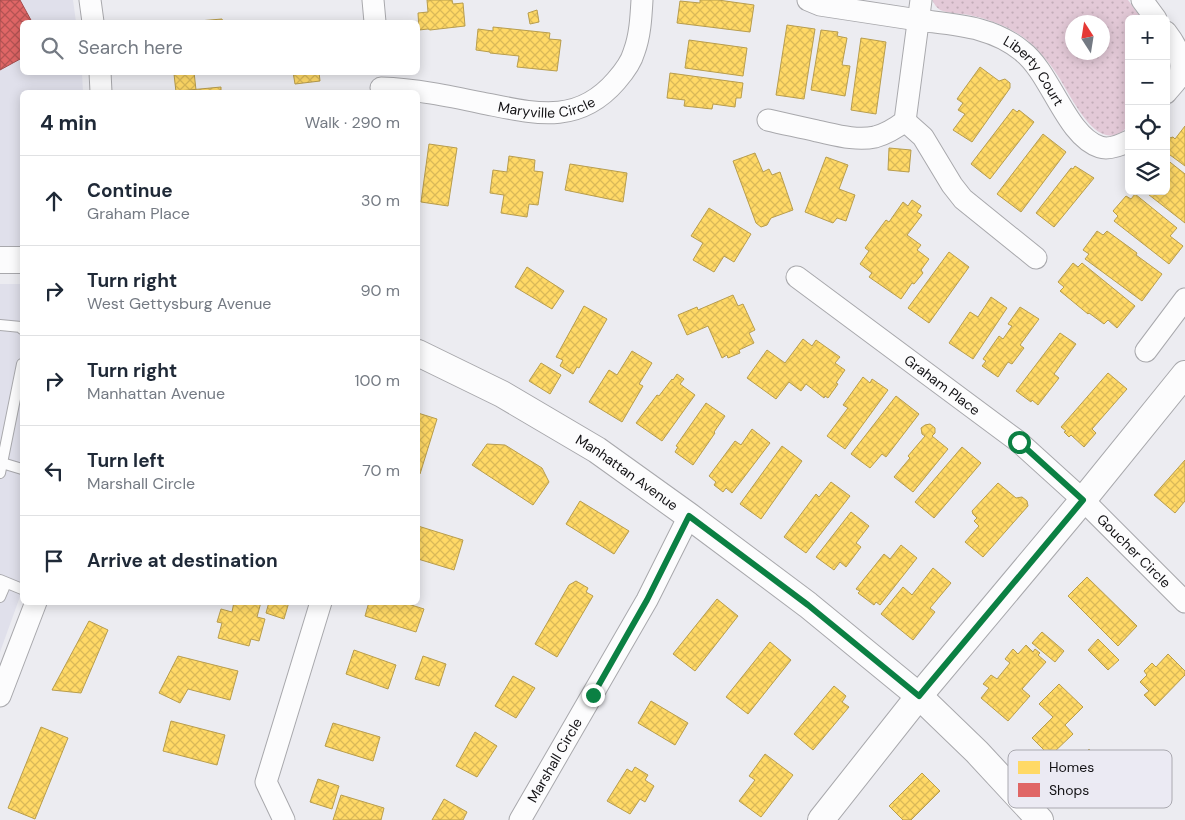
<!DOCTYPE html>
<html lang="en">
<head>
<meta charset="utf-8">
<style>
	:root { --surface:#fff; --page:#f2f2f3; --text:#1f2937; --muted:#747a83; --line:#e0e1e3 }
	body { margin:0; font-family:"DM Sans",sans-serif; background:var(--page); color:var(--text) }
	.controls { position:absolute; right:15px; top:15px; display:grid; overflow:hidden; border-radius:8px; box-shadow:0 2px 12px #0003 }
	.controls button { width:45px; height:45px; display:grid; place-items:center; padding:0; border:0; border-bottom:1px solid var(--line); background:var(--surface); color:var(--text); font:25px sans-serif }
	.compass { position:absolute; left:1065px; top:15px; width:45px; height:45px; border-radius:50%; background:var(--surface); box-shadow:0 2px 12px #0003; rotate:348deg }
	.stop { position:absolute; width:15px; height:15px; margin:-11px; border:4px solid #0b8043; border-radius:50%; background:#fff }
	.stop.end { background:#0b8043; border-color:#fff; box-shadow:0 1px 5px #0008 }
	.list { margin:0; padding:0; list-style:none }
	h2 { display:flex; justify-content:space-between; align-items:center; height:65px; margin:0; padding:0 20px; font-size:21px }
	h2 small { font-size:16px; font-weight:400; color:var(--muted) }
	.list li { display:grid; grid-template-columns:32px 1fr auto; gap:15px; align-items:center; box-sizing:border-box; height:90px; padding:0 20px; border-top:1px solid var(--line) }
	.list b { display:block; font-size:19px; white-space:nowrap }
	.list p { margin:0; font-size:16px; white-space:nowrap; color:var(--muted) }
	.list em { font-size:16px; font-style:normal; color:var(--muted) }
	.icon { flex:none; width:28px; height:28px; fill:none; stroke:currentColor; stroke-width:2; stroke-linecap:round; stroke-linejoin:round }
	.map { position:relative; flex:none; width:1185px; height:820px; overflow:hidden }
	.search { position:absolute; background:var(--surface); box-shadow:0 2px 12px #0003; left:20px; top:20px; width:400px; height:55px; display:flex; align-items:center; gap:12px; box-sizing:border-box; padding:0 18px; border-radius:8px; color:var(--muted); font-size:19px }
	.panel { position:absolute; background:var(--surface); box-shadow:0 2px 12px #0003; left:20px; top:90px; width:400px; height:515px; border-radius:8px }
	.map>svg:first-child { display:block }
	.built { fill:#e0e0eb }
	.grass { fill:url(#grass-dots); fill-rule:evenodd }
	.homes { fill:url(#homes-cross-hatch); stroke:#b89d4d }
	.shops { fill:url(#shops-cross-hatch); stroke:#a24c4d }
	.lines { fill:none; stroke-linecap:round; stroke-linejoin:round }
	.service-casing { stroke:#a8a8ac; stroke-width:12 }
	.minor-casing { stroke:#a8a8ac; stroke-width:23 }
	.tertiary-casing { stroke:#a8a8ac; stroke-width:28 }
	.service { stroke:#fcfcfd; stroke-width:10 }
	.minor { stroke:#fcfcfd; stroke-width:21 }
	.tertiary { stroke:#fcfcfd; stroke-width:26 }
	.route { stroke:#0b8043; stroke-width:6 }
	.labels { text-anchor:middle; stroke-width:5; stroke-linejoin:round; paint-order:stroke }
	.street-label { font-size:14px; fill:#121114; stroke:#ebeaf3 }
	.key { fill:#ebeaf3; stroke:#aaa9b0; stroke-width:1 }
	.key-label { font-size:14px; fill:#121114 }
</style>
</head>
<body>
<div class="map">
<svg width="1185" height="820" viewBox="0 0 1185 820">
	<defs>
		<pattern id="grass-dots" width="8" height="8" patternUnits="userSpaceOnUse" patternTransform="scale(1.25)"><rect width="8" height="8" fill="#e3c9d7"/><path d="M2 2h.1M6 6h.1" fill="none" stroke="#c2acb8" stroke-width="1.8" stroke-linecap="round"/></pattern>
		<pattern id="homes-cross-hatch" width="8" height="8" patternUnits="userSpaceOnUse" patternTransform="scale(1.25)"><rect width="8" height="8" fill="#ffd966"/><path d="M0 0l8 8M0 8l8-8" fill="none" stroke="#dab958"/></pattern>
		<pattern id="shops-cross-hatch" width="8" height="8" patternUnits="userSpaceOnUse" patternTransform="scale(1.25)"><rect width="8" height="8" fill="#e06666"/><path d="M0 0l8 8M0 8l8-8" fill="none" stroke="#b45353"/></pattern>
	</defs>
	<rect width="100%" height="100%" fill="#ececf1"/>
	<g class="built">
		<path d="M0 0H73L76 22H22V72L82 73 83 92H22V247L0 246Z"/>
		<path d="M0 284H22V591L0 652Z"/>
	</g>
	<path class="grass" d="M932 0H1128L1142 19H1129V125C1098 162 1070 92 1056 73 1051 65 1044 57 1037 49 1020 31 994 20 969 15 961 13 951 14 943 11 937 9 935 5 932 0ZM1072 22H1102V52H1072Z"/>
	<g class="homes">
		<path d="M427 0H452L453 4 463 3 465 26 430 30 428 29 419 30 418 13 428 12Z"/>
		<path d="M700 0H718L754 5 750 32 677 23 680 1 700 3Z"/>
		<path d="M537 10 539 22 530 24 528 13Z"/>
		<path d="M222 19 223 22H187Z"/>
		<path d="M787 25 815 29 804 99 776 95Z"/>
		<path d="M493 27 550 33 549 39 561 40 557 71 517 67 519 56 490 53V52L476 50 478 29 493 31Z"/>
		<path d="M821 30 838 32 837 36 847 38 842 65 850 66 845 96 811 90Z"/>
		<path d="M861 38 886 42 876 114 851 110Z"/>
		<path d="M689 40 747 48 743 76 685 68Z"/>
		<path d="M980 67 999 81 1005 79 1010 83V88L972 142 953 130 965 114 958 110 963 103 957 99Z"/>
		<path d="M194 72 196 90 176 92 174 74Z"/>
		<path d="M293 72H319L320 81 295 84Z"/>
		<path d="M670 73 743 83 741 98H736L735 107 713 104 712 109 684 106 685 100 667 98Z"/>
		<path d="M221 87V92H167L200 89Z"/>
		<path d="M1013 109 1017 112 1019 110 1034 122 990 179 971 164Z"/>
		<path d="M1185 126V166L1166 152V139L1173 137 1175 139Z"/>
		<path d="M1043 134 1066 152 1021 212 997 194Z"/>
		<path d="M429 144 457 148 448 206 421 202Z"/>
		<path d="M889 148 911 150 909 172 888 170Z"/>
		<path d="M755 153 763 172 769 169 772 175 780 172 793 210 771 218 767 225 761 227 756 223 733 161Z"/>
		<path d="M509 156 535 160 534 171 543 172 538 205 529 204 527 217 501 213 504 195 490 193 493 170 507 172Z"/>
		<path d="M826 157 848 165 839 189 855 195 846 221 837 218 833 223 805 212Z"/>
		<path d="M1166 159 1185 174V223L1144 191H1166Z"/>
		<path d="M570 164 627 173 623 202 565 190Z"/>
		<path d="M1075 166 1094 178 1054 227 1036 213 1071 168 1073 169Z"/>
		<path d="M1135 194 1177 228 1170 236 1183 246 1169 264 1114 221 1118 216 1113 211 1126 196 1131 199Z"/>
		<path d="M912 200 921 206 917 212 922 215 907 235 921 245 917 250 929 259 921 270 923 273 914 284 912 283 901 299 869 277 872 273 860 264 869 251 865 248 886 220 889 222 903 202 908 206Z"/>
		<path d="M709 208 751 234 734 262 724 256 714 272 693 260 703 243 691 236Z"/>
		<path d="M1097 231 1103 235 1107 231 1137 253 1136 255 1162 274 1142 301 1085 259 1089 254 1083 250Z"/>
		<path d="M949 252 969 267 929 323 908 308Z"/>
		<path d="M1073 263 1078 267 1082 263 1135 306 1117 328 1108 320 1104 324 1089 313 1088 314 1060 291 1064 287 1058 282Z"/>
		<path d="M527 267 564 291 552 309 515 287Z"/>
		<path d="M733 295 738 306 743 304 755 330 749 333 754 343 739 350 740 353 728 358 727 355 722 358 708 326 687 335 678 315 697 307 698 310Z"/>
		<path d="M991 297 1007 308 973 359 949 343 970 312 978 317Z"/>
		<path d="M584 306 607 319 579 368 577 367 573 374 560 366 563 360 556 357Z"/>
		<path d="M1020 307 1039 319 1020 345 1024 348 1012 364 1008 362 998 377 982 366 986 361 983 359 999 336 1003 339 1012 326 1008 324Z"/>
		<path d="M1060 333 1076 344 1054 374 1059 378 1038 405 1032 400 1031 402 1016 391Z"/>
		<path d="M803 339 812 346 816 340 840 357 835 363 845 370 836 383 838 384 828 398 825 396 824 398 806 384 801 391 789 382 776 399 747 378 767 350 785 363Z"/>
		<path d="M632 351 652 363 639 384 643 386 622 422 589 402 609 370 617 375Z"/>
		<path d="M541 363 561 375 550 394 529 381Z"/>
		<path d="M1108 373 1127 389 1092 429 1096 433 1084 447 1071 435 1069 437 1064 432 1066 431 1061 427Z"/>
		<path d="M677 374 684 379 680 384 695 395 662 441 636 423 657 395 659 396 672 379 673 380Z"/>
		<path d="M863 377 870 383 872 379 888 390 845 449 827 436 848 408 843 405Z"/>
		<path d="M896 396 919 414 886 457 882 454 870 468 851 454Z"/>
		<path d="M706 403 725 416 714 432 715 433 693 465 675 452 678 447 676 446Z"/>
		<path d="M418 413 437 419 420 474 418 473Z"/>
		<path d="M930 424 935 428V433L932 436 948 449 913 492 894 477 910 458 908 456 925 436 922 434 921 428 925 425Z"/>
		<path d="M752 429 770 443 732 493 726 488 723 492 714 485 716 482 709 476 735 441 741 445Z"/>
		<path d="M487 444 505 445 542 468 549 482 533 505 472 465Z"/>
		<path d="M782 446 802 461 761 519 740 504Z"/>
		<path d="M962 447 981 463 934 518 915 502Z"/>
		<path d="M1185 460V501L1175 513 1154 495Z"/>
		<path d="M831 482 850 496 806 553 784 537 816 494 819 497Z"/>
		<path d="M998 483 1016 498 1022 497 1027 501 1028 506 983 557 965 542 979 526 974 521 977 518 973 514 972 511Z"/>
		<path d="M580 501 629 531 614 554 566 524Z"/>
		<path d="M851 512 869 526 856 543 861 547 846 567 840 562 834 570 816 557Z"/>
		<path d="M418 526 463 540 454 570 418 559Z"/>
		<path d="M901 545 917 558 880 605 876 602 874 605 858 593 860 591 856 589 884 554 890 559Z"/>
		<path d="M933 568 951 583 930 608 935 612 913 640 881 614 903 587 912 595Z"/>
		<path d="M1087 577 1137 626 1118 646 1068 596Z"/>
		<path d="M576 581 588 588 586 592 593 596 557 657 535 644 569 585Z"/>
		<path d="M717 599 738 616 695 671 673 654Z"/>
		<path d="M234 602H261L257 617 265 619 259 641 251 639 249 646 218 638 222 623 217 622 221 609 232 612Z"/>
		<path d="M269 602H289L284 619 266 613Z"/>
		<path d="M369 602H402L424 609 416 632 365 616Z"/>
		<path d="M89 621 108 630 81 693 52 690Z"/>
		<path d="M1042 632 1064 651 1055 662 1032 643Z"/>
		<path d="M1098 639 1119 660 1108 670 1088 650Z"/>
		<path d="M770 642 791 660 748 714 726 697Z"/>
		<path d="M1026 645 1033 652 1035 649 1040 653 1038 655 1046 662 1022 689 1030 696 1008 721 981 698 989 688 983 684 991 675 997 679 1010 663 1005 659 1013 649 1018 654Z"/>
		<path d="M354 650 396 665 388 689 346 674Z"/>
		<path d="M1168 654 1185 671V675L1155 706 1144 695 1149 691 1140 682 1147 675 1144 671 1152 663 1156 667Z"/>
		<path d="M178 656 238 671 230 700 188 689 180 703 159 693Z"/>
		<path d="M423 656 446 664 439 686 415 679Z"/>
		<path d="M513 676 535 688 516 718 495 706Z"/>
		<path d="M1059 684 1083 707 1065 725 1073 734 1050 756 1032 738 1053 717 1039 704Z"/>
		<path d="M834 686 846 696 842 702 849 707 813 750 794 734Z"/>
		<path d="M651 701 688 723 675 745 638 723Z"/>
		<path d="M171 721 225 735 217 765 163 751Z"/>
		<path d="M333 723 380 737 373 761 325 746Z"/>
		<path d="M41 727 68 738 35 819 8 808Z"/>
		<path d="M475 732 497 746 477 777 456 766Z"/>
		<path d="M1089 749 1115 776 1092 798 1071 775 1086 761 1082 756Z"/>
		<path d="M765 754 793 775 761 817 739 801 755 780 749 776Z"/>
		<path d="M635 767 648 775 645 780 654 786 645 802 640 799 630 814 607 801 627 769 632 772Z"/>
		<path d="M922 773 940 791 911 820H903L889 806Z"/>
		<path d="M318 779 339 786 332 809 310 802Z"/>
		<path d="M341 795 384 808 381 820H333Z"/>
		<path d="M444 799 467 812 463 820H432Z"/>
	</g>
	<path class="shops" d="M0 0H20L32 22H22V58L0 70Z"/>
	<g class="lines">
		<g class="service-casing">
			<g id="service">
				<path d="M0 325 21 327 22 329"/>
				<path d="M2 463 22 469"/>
				<path d="M0 473 22 364"/>
				<path d="M0 580 22 589"/>
				<path d="M0 597 6 583"/>
			</g>
		</g>
		<g class="minor-casing">
			<g id="minor">
				<path d="M90 0 93 22"/>
				<path d="M373 0 375 22"/>
				<path id="s1" d="M808 0 820 5C853 10 886 15 918 20 955 25 992 26 1022 51 1051 73 1066 136 1100 147 1109 150 1121 145 1129 141"/>
				<path d="M1142 0 1156 19"/>
				<path d="M1166 32C1176 45 1185 60 1179 77 1176 82 1170 88 1166 93"/>
				<path d="M100 72 101 92"/>
				<path id="s2" d="M381 88C415 89 449 96 482 103 534 113 577 126 616 81 623 73 631 63 634 52 640 36 641 18 642 0"/>
				<path d="M768 120C784 124 801 127 817 131 836 135 856 141 875 137 886 134 896 128 905 121L921 0"/>
				<path d="M905 121 923 137 952 185 963 199 1036 258"/>
				<path id="s3" d="M797 277 1019 442 1083 500 1185 602"/>
				<path d="M1146 351 1185 299"/>
				<path d="M0 696 36 602"/>
				<path d="M284 820 266 782 321 602"/>
				<path id="s4" d="M520 820 647 600 689 516"/>
			</g>
		</g>
		<g class="tertiary-casing">
			<g id="tertiary">
				<path d="M0 260H22"/>
				<path id="s5" d="M418 353 502 394 597 450 689 516 808 605 919 696 977 752 1040 820"/>
				<path d="M821 820 919 696 1083 500 1185 374"/>
			</g>
		</g>
		<use href="#service" class="service"/>
		<use href="#minor" class="minor"/>
		<use href="#tertiary" class="tertiary"/>
	</g>
	<g class="lines">
		<path class="route" d="M593 695 647 600 689 516 808 605 919 696 1083 500 1019 442"/>
	</g>
	<g class="labels">
		<g class="street-label">
			<text dy="5" stroke="none"><textPath href="#s1" startOffset="245">Liberty Court</textPath></text>
			<text dy="5" stroke="none"><textPath href="#s2" startOffset="168">Maryville Circle</textPath></text>
			<text dy="5" stroke="none"><textPath href="#s3" startOffset="181">Graham Place</textPath></text>
			<text dy="5" stroke="none"><textPath href="#s5" startOffset="241">Manhattan Avenue</textPath></text>
			<text dy="5" stroke="none"><textPath href="#s3" startOffset="435">Goucher Circle</textPath></text>
			<text dy="5" stroke="none"><textPath href="#s4" startOffset="69">Marshall Circle</textPath></text>
		</g>
	</g>
	<rect x="1008" y="750" width="164" height="58" rx="8" class="key"/>
	<rect x="1018" y="761" width="22" height="13" fill="#ffd966"/>
	<rect x="1018" y="783" width="22" height="14" fill="#e06666"/>
	<g class="key-label">
		<text x="1049" y="772">Homes</text>
		<text x="1049" y="795">Shops</text>
	</g>
</svg>
<div class="controls">
<button>+</button>
<button>−</button>
<button><svg class="icon" aria-label="locate" viewBox="0 0 24 24"><circle cx="12" cy="12" r="6"/><path d="M12 2v4M12 18v4M2 12h4M18 12h4"/></svg></button>
<button><svg class="icon" aria-label="layers" viewBox="0 0 24 24"><path d="M12 4l9 5-9 5-9-5zM3 14l9 5 9-5"/></svg></button>
</div>
<svg class="compass" viewBox="-18 -18 36 36"><path d="M0-13l5 13h-10z" fill="#e53935"/><path d="M0 13l5-13h-10z" fill="#747a83"/></svg>
<div class="stop" style="left:1019px;top:442px"></div>
<div class="stop end" style="left:593px;top:695px"></div>
<div class="search"><svg class="icon" aria-label="search" viewBox="0 0 24 24"><circle cx="10" cy="10" r="6"/><path d="M15 15l6 6"/></svg>Search here</div>
<section class="panel">
<h2>4 min<small>Walk · 290 m</small></h2>
<ul class="list">
<li><svg class="icon" aria-label="ahead" viewBox="0 0 24 24"><path d="M12 20V5M6 11l6-6 6 6"/></svg><div><b>Continue</b><p>Graham Place</p></div><em>30 m</em></li>
<li><svg class="icon" aria-label="right" viewBox="0 0 24 24"><path d="M7 20v-9h11M14 6l5 5-5 5"/></svg><div><b>Turn right</b><p>West Gettysburg Avenue</p></div><em>90 m</em></li>
<li><svg class="icon" aria-label="right" viewBox="0 0 24 24"><path d="M7 20v-9h11M14 6l5 5-5 5"/></svg><div><b>Turn right</b><p>Manhattan Avenue</p></div><em>100 m</em></li>
<li><svg class="icon" aria-label="left" viewBox="0 0 24 24"><path d="M17 20v-9H6M10 6l-5 5 5 5"/></svg><div><b>Turn left</b><p>Marshall Circle</p></div><em>70 m</em></li>
<li><svg class="icon" aria-label="arrive" viewBox="0 0 24 24"><path d="M6 21V4h12l-3 4 3 4H6"/></svg><div><b>Arrive at destination</b></div></li>
</ul>
</section>
</div>
</body>
</html>
